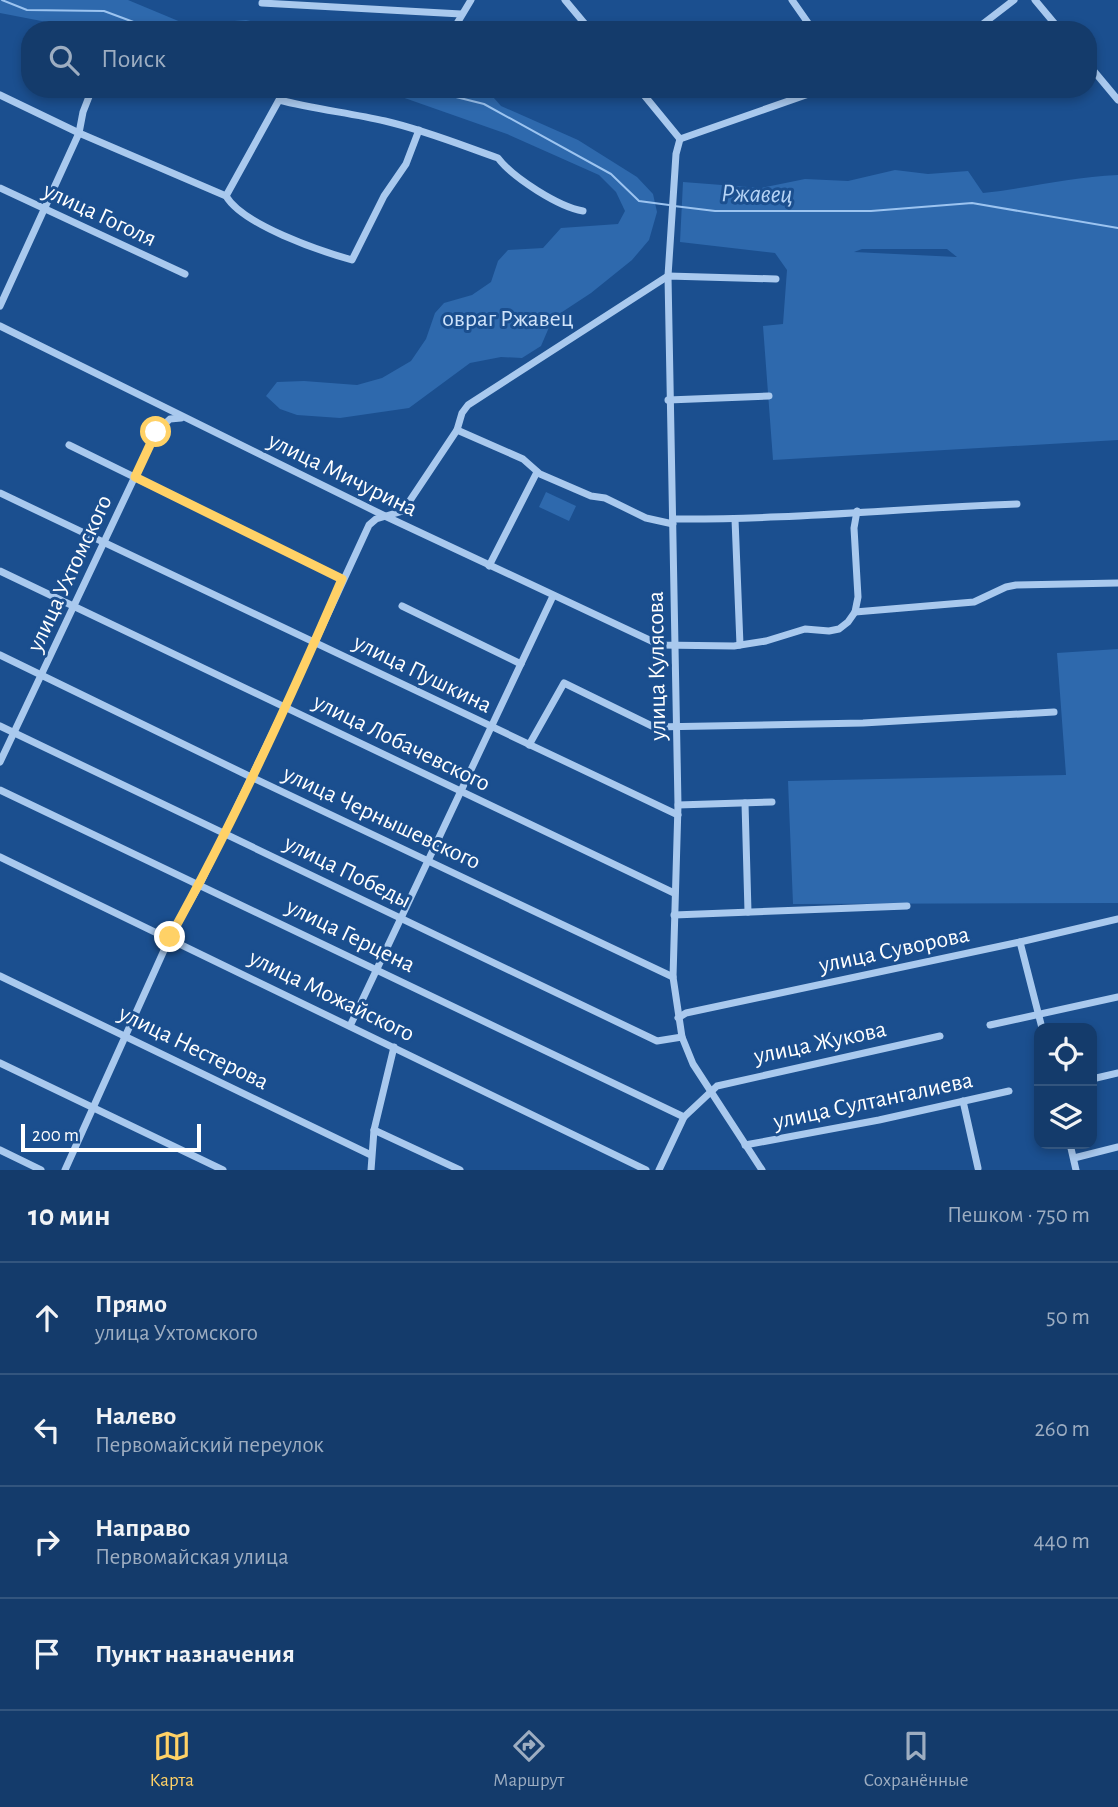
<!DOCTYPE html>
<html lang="ru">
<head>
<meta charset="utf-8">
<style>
	:root { --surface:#143b6b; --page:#1d4271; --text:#f1f3f6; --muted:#9dadc1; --line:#33557e; --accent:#ffd166 }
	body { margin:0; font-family:"Alegreya Sans",sans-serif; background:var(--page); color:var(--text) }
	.controls { position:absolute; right:21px; bottom:21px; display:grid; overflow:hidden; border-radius:14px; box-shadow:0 4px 10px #0003 }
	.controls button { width:63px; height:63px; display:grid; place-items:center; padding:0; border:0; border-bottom:2px solid var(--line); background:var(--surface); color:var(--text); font:35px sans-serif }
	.scale { position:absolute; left:21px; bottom:18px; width:180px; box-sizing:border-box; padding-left:7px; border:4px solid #fff; border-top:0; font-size:19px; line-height:24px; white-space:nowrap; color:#fff; -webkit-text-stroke:5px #1b4f8f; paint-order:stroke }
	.stop { position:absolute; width:21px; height:21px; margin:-16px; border:5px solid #ffd166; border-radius:50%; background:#fff }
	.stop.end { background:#ffd166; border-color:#fff; box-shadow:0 2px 7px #0008 }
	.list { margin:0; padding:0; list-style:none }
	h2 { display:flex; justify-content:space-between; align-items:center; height:91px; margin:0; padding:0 28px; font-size:30px }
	h2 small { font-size:23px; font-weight:400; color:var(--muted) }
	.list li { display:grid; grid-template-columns:46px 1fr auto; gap:21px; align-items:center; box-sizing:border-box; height:112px; padding:0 28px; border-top:2px solid var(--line) }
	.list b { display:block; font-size:26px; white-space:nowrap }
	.list p { margin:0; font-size:23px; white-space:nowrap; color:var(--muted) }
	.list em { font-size:23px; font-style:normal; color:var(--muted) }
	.icon { flex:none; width:38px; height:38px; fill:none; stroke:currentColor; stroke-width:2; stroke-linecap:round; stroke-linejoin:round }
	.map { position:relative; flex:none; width:1118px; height:1170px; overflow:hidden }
	.search { position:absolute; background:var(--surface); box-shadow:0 4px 10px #0003; left:21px; right:21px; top:21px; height:77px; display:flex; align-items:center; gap:18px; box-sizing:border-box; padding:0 24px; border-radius:28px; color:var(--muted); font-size:26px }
	.sheet { height:539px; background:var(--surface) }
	nav { display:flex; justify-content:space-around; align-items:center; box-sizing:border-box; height:98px; border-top:2px solid var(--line); background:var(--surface); font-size:19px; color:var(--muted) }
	nav a { display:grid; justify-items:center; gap:4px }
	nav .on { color:var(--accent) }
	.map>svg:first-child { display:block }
	.green { fill:#2e69ad; fill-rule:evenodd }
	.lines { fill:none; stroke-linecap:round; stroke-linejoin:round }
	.stream { stroke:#9cc4f0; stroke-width:2 }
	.minor { stroke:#a9c9ee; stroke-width:7 }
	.route { stroke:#ffd166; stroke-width:9 }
	.labels { text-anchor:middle; stroke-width:6; stroke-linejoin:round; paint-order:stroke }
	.street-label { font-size:24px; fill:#fff; stroke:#1b4f8f }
	.park-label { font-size:24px; fill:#cfe3fa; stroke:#1b4f8f }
	.water-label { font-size:26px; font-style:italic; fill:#b5d3f5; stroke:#1b4f8f }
</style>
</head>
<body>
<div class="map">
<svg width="1118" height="1170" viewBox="0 0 1118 1170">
	<rect width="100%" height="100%" fill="#1b4f8f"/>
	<g class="green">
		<path d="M0 0H128L188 25 246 20 292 30H88L0 13Z"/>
		<path d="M379 89H486L501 106 578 140 637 177 653 194 657 212 649 240 632 260 591 293 553 318 541 346 522 358 501 357 470 363 409 408 340 418 297 415 280 409 266 396 277 382 304 381 357 385 382 378 411 361 426 339 435 313 444 303 472 295 491 282 498 261 508 250 543 248 561 228 618 224 625 211 616 192 599 175 507 134Z"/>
		<path d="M895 170 928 174 968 171 983 193C1028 188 1072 177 1118 175V440L773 460 763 326 783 324 787 270 775 253 680 242 683 182 761 188 805 179 848 181ZM862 249H947L957 257 854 252Z"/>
		<path d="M546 492 576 506 569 521 539 507Z"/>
		<path d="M1118 649V903L793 904 788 781 1066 775 1057 653Z"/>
	</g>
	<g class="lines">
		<g class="stream">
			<path d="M2 0 27 10 104 11 155 30"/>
			<path d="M424 89 484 104 611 174 639 201 669 205"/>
			<path d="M674 206 715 211H871L972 203 1118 228"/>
		</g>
		<g class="minor">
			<path d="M565 0 590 30"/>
			<path d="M792 0 813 30"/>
			<path d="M1035 0 1060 30"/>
			<path d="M262 3 461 14"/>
			<path d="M453 30 471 0"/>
			<path d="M975 30 1014 0"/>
			<path d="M1088 64 1118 100"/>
			<path d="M639 89 680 139"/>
			<path d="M0 95 79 133 226 196C243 225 320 251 352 260L384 196 406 164 419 130"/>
			<path d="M680 139 676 154 668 276 678 805 673 977 682 1037 693 1064 762 1170"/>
			<path d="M680 139 823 89"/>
			<path d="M0 188 185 274"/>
			<path d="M226 196 279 100C314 109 350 113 385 121 424 130 461 145 498 158 513 178 559 207 583 211"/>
			<path d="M0 306 79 133 83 112 92 89"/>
			<path d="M0 326 387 517 660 645 734 646 766 641 805 629 829 631 839 629 848 622 855 612 858 597 854 528 857 511"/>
			<path d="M668 400 769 396"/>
			<path d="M457 430 523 459 540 474 591 496 605 498 646 518 673 524"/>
			<path d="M69 445 342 579"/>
			<path d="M0 493 678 815"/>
			<path d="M673 519C788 520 902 508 1017 504"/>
			<path d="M735 519 740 645"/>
			<path d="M489 566 537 472"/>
			<path d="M0 571 674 893"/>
			<path d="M402 606 521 664"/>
			<path d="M855 612 974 602 1006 587 1016 585 1118 583"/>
			<path d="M0 655 251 777 673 977"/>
			<path d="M0 726 657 1041 682 1037"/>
			<path d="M529 745 564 683 654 727 863 723 1054 712"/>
			<path d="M0 762 156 432 170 419 181 418"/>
			<path d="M0 790 684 1117"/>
			<path d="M745 803 748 912"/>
			<path d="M678 805 772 802"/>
			<path d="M0 857 646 1170"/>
			<path d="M674 915 907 906"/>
			<path d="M1020 942 1042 1028"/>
			<path d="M0 976 371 1155"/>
			<path d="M678 1018 686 1013 1020 942 1118 919"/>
			<path d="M990 1025 1118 997"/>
			<path d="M350 1026 553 596"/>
			<path d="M0 1063 223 1170"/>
			<path d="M1092 1079 1118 1073"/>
			<path d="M963 1101 978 1168"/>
			<path d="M374 1130 460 1170"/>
			<path d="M1070 1144 1076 1170"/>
			<path d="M745 1145 879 1120 1009 1091"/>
			<path d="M0 1150 41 1170"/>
			<path d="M1074 1158 1118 1147"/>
			<path d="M65 1170 170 937 200 884 285 707 369 525 376 519 403 511 457 430 462 413 468 405 668 276 776 279"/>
			<path d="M371 1170 374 1130 394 1047"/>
			<path d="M659 1170 684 1117 717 1086 940 1036"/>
		</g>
	</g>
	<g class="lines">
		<path class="route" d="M156 432 135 477 342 579C290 700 234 822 170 937"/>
	</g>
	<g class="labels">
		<g class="street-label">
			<text transform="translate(100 214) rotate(25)" y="8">улица Гоголя</text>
			<text transform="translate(343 474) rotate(26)" y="8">улица Мичурина</text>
			<text transform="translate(69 573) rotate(-65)" y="8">улица Ухтомского</text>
			<text transform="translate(656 666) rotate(-91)" y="8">улица Кулясова</text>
			<text transform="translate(423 673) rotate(26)" y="8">улица Пушкина</text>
			<text transform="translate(402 742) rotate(26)" y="8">улица Лобачевского</text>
			<text transform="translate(382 817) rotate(25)" y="8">улица Чернышевского</text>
			<text transform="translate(348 871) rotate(26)" y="8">улица Победы</text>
			<text transform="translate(351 935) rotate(26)" y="8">улица Герцена</text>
			<text transform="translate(894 949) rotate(-12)" y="8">улица Суворова</text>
			<text transform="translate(332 995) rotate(26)" y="8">улица Можайского</text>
			<text transform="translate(820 1042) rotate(-12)" y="8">улица Жукова</text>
			<text transform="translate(194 1047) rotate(26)" y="8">улица Нестерова</text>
			<text transform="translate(873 1100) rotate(-12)" y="8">улица Султангалиева</text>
		</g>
		<g class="park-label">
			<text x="508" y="326">овраг Ржавец</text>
		</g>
		<g class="water-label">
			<text transform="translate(757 193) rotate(1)" y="9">Ржавец</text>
		</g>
	</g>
</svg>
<div class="controls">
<button><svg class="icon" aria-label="locate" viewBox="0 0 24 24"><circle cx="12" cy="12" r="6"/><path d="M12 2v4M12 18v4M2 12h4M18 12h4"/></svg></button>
<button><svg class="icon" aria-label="layers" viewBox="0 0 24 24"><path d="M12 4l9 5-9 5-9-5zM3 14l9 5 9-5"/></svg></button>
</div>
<div class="scale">200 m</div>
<div class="stop" style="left:156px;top:432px"></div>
<div class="stop end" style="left:170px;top:937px"></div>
<div class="search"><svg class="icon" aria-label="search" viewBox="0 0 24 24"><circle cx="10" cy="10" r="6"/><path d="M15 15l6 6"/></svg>Поиск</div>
</div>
<section class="sheet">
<h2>10 мин<small>Пешком · 750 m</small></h2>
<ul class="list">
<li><svg class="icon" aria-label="ahead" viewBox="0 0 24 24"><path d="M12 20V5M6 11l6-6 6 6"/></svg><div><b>Прямо</b><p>улица Ухтомского</p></div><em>50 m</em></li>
<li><svg class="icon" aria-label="left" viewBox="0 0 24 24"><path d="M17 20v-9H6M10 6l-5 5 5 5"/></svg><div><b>Налево</b><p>Первомайский переулок</p></div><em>260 m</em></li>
<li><svg class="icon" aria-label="right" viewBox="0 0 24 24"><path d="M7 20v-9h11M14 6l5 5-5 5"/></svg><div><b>Направо</b><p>Первомайская улица</p></div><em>440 m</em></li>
<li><svg class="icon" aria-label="arrive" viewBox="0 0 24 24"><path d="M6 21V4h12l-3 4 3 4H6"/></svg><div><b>Пункт назначения</b></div></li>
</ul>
</section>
<nav>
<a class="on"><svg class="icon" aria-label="map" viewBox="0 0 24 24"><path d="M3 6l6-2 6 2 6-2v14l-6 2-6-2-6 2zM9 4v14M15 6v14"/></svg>Карта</a>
<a><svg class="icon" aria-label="directions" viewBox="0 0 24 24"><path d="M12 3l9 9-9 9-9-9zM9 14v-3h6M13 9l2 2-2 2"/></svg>Маршрут</a>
<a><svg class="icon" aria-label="saved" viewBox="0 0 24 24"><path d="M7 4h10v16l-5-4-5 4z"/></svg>Сохранённые</a>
</nav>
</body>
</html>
